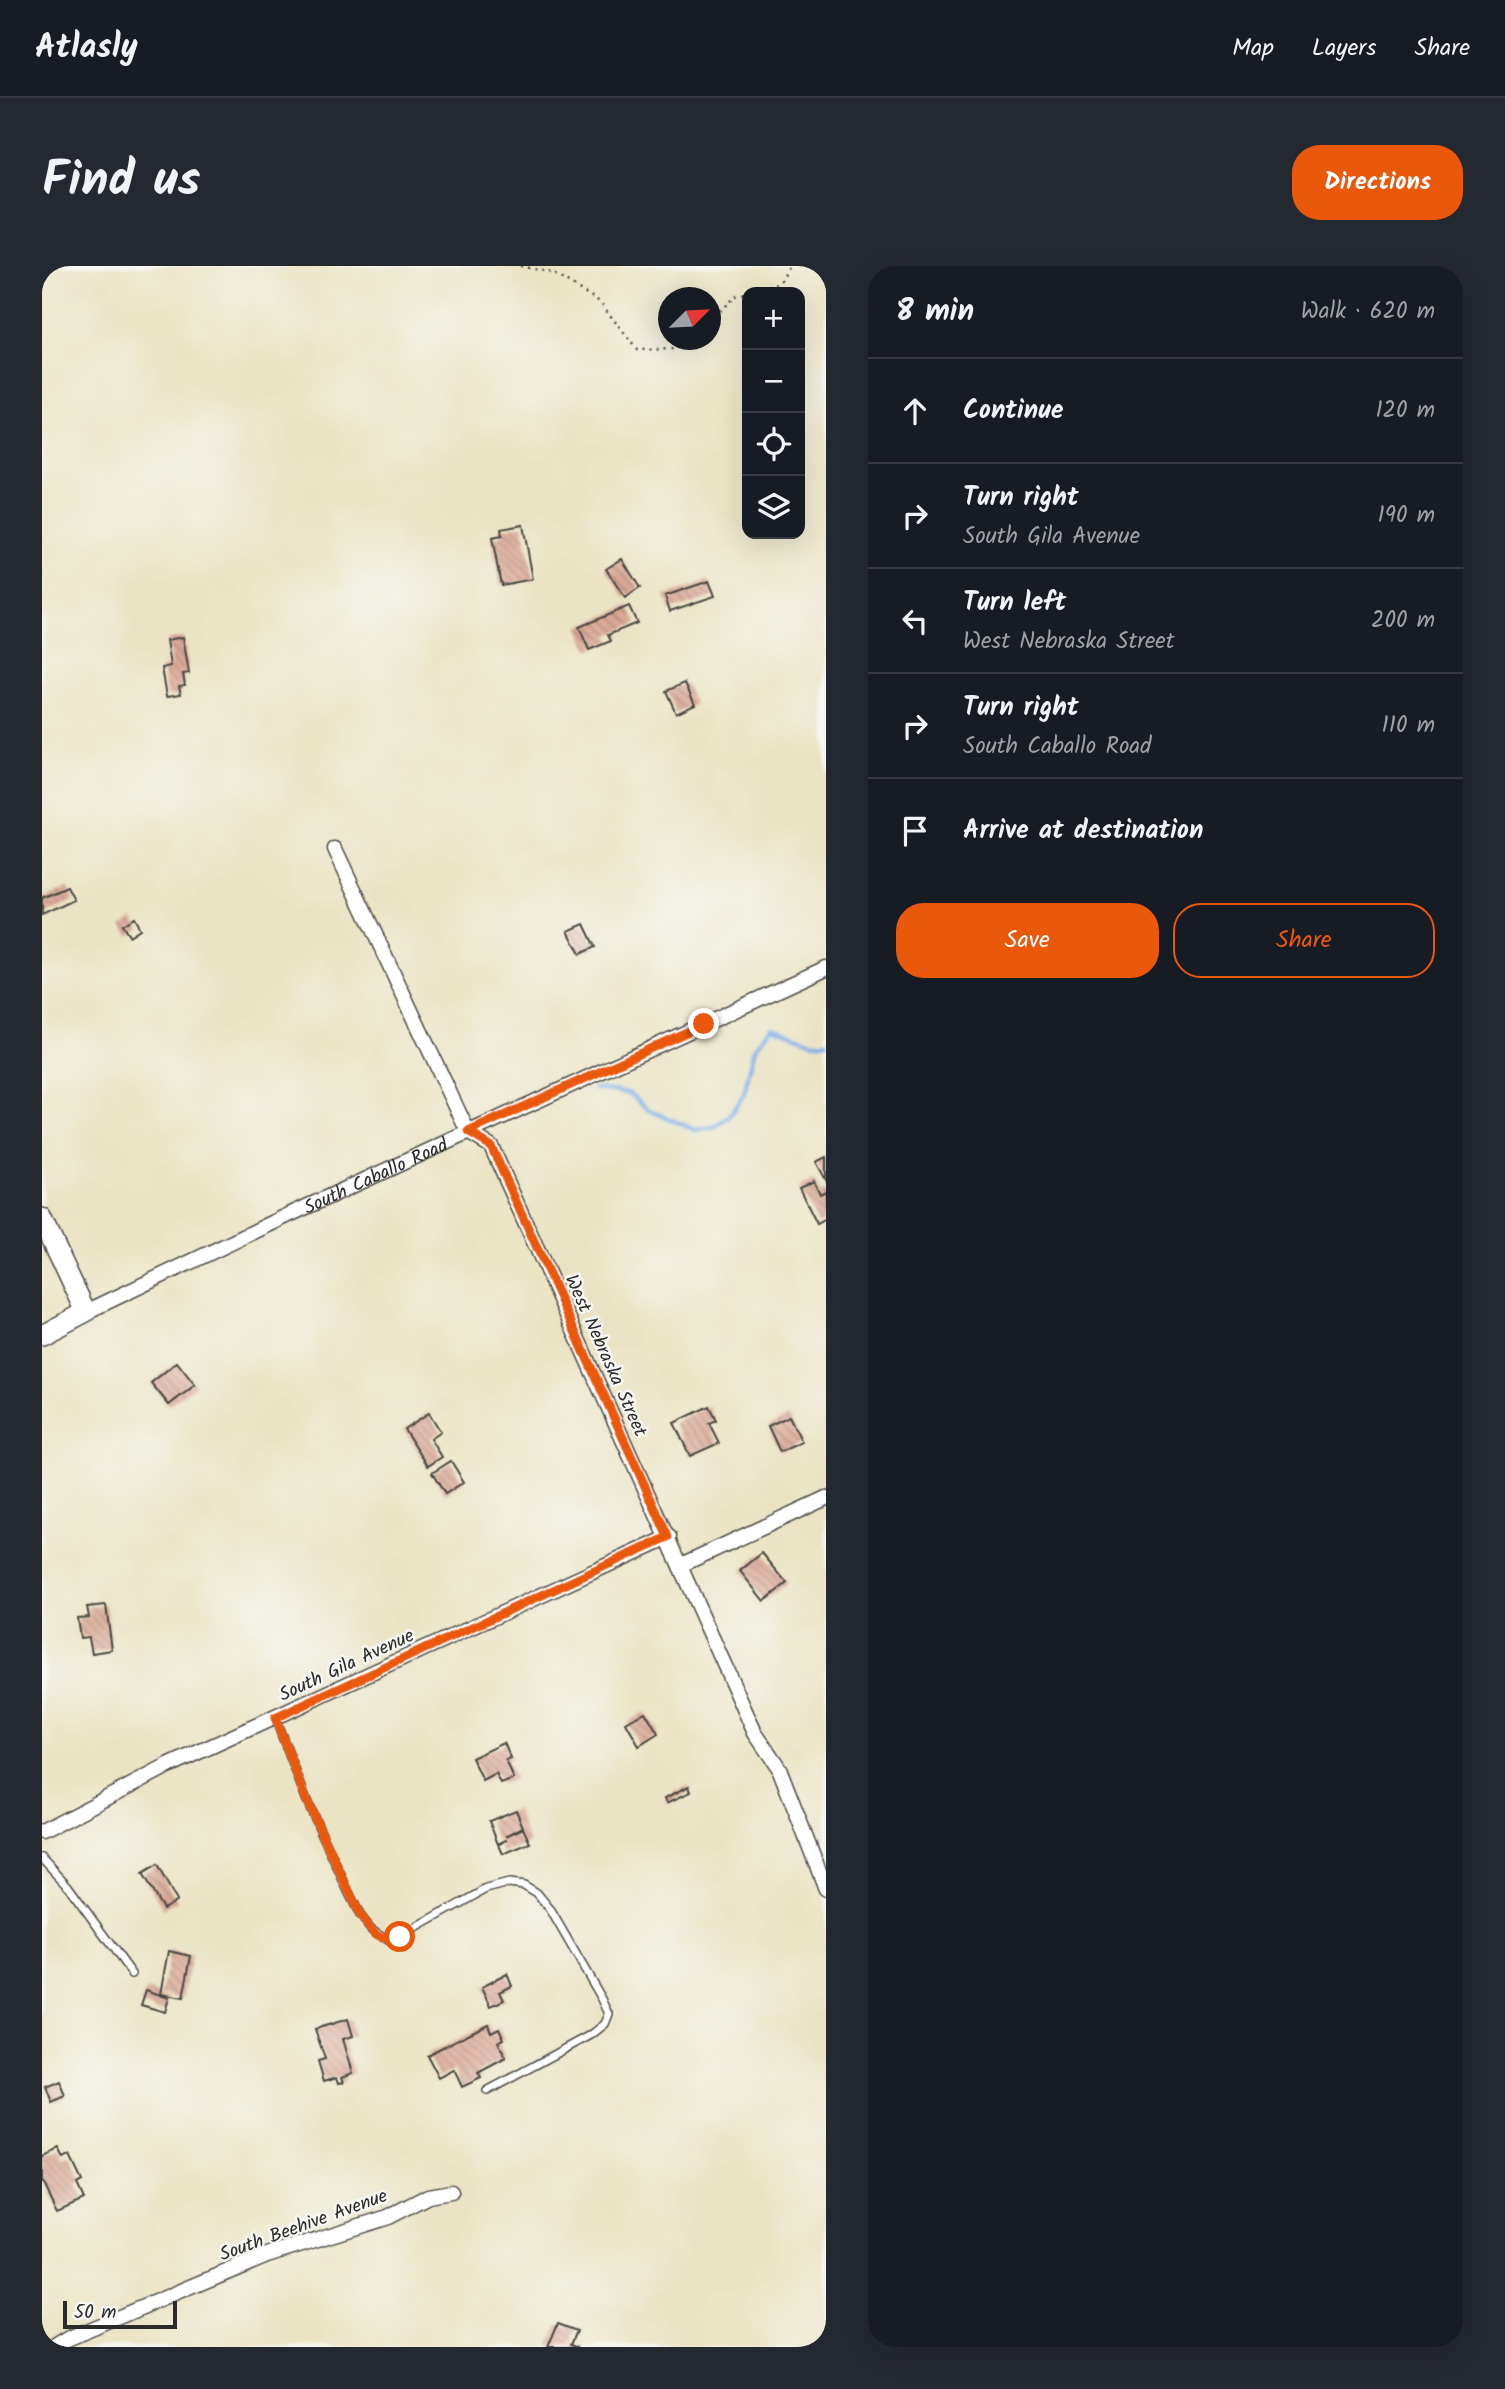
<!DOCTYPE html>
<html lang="en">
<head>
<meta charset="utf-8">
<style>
	:root { --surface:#171b24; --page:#242831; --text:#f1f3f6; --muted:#9ea1a6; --line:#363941; --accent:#ea580c }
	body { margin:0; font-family:Kalam,sans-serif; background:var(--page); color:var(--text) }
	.controls { position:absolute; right:21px; top:21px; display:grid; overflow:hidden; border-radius:14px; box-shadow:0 7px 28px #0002 }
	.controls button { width:63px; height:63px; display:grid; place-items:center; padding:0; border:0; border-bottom:2px solid var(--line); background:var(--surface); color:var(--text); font:35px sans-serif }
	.compass { position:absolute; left:616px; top:21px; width:63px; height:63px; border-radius:50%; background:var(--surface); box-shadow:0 7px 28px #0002; rotate:66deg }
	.scale { position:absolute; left:21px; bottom:18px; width:114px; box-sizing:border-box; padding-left:7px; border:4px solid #2b2b2b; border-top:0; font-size:19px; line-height:24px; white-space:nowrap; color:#2b2b2b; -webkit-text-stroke:5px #f6f6f2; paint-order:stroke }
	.stop { position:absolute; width:21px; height:21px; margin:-16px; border:5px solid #ea580c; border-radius:50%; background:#fff }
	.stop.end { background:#ea580c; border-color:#fff; box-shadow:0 2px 7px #0008 }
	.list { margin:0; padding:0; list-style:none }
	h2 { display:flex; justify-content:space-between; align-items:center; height:91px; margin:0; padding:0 28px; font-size:30px }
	h2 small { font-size:23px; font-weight:400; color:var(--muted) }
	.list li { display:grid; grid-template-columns:46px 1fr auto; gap:21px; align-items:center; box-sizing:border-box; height:105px; padding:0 28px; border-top:2px solid var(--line) }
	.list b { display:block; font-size:26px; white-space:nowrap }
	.list p { margin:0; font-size:23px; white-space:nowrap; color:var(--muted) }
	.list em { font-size:23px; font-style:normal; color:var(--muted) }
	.actions { display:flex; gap:14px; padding:21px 28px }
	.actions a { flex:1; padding:16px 0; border:2px solid var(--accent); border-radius:28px; text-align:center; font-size:24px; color:var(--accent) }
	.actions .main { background:var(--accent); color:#fff }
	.icon { flex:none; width:38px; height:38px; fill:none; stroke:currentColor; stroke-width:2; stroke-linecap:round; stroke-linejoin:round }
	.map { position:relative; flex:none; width:784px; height:2081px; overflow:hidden; border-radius:28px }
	header { display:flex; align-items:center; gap:42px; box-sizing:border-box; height:98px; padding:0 35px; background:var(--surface); border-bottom:2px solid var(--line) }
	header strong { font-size:33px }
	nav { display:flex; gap:38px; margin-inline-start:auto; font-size:24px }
	.intro { display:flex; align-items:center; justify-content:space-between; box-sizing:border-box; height:168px; padding:0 42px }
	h1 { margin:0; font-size:49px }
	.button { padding:18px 32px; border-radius:28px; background:var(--accent); color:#fff; font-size:24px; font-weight:700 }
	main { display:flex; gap:42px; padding:0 42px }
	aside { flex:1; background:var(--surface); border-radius:28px; box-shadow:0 7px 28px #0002 }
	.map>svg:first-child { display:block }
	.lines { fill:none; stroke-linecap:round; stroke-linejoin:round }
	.stream { stroke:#7dafe9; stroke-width:4.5 }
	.building { fill:url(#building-back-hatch) }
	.lane-casing { stroke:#484742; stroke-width:10 }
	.street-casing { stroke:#484742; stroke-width:17 }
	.secondary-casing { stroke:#484742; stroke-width:22 }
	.path { stroke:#484742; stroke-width:2.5; stroke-dasharray:2 5; stroke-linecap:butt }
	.lane { stroke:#fff; stroke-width:7 }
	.street { stroke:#fff; stroke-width:14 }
	.secondary { stroke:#fff; stroke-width:19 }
	.route { stroke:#ea580c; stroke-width:9 }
	.labels { text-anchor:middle; stroke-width:5; stroke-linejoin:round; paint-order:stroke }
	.street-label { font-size:19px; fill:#2b2b2b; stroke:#f6f6f2 }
</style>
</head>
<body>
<header>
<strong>Atlasly</strong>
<nav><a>Map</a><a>Layers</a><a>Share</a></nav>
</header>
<div class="intro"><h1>Find us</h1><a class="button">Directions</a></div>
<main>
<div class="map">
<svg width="784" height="2081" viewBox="0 0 784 2081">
	<defs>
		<pattern id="building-back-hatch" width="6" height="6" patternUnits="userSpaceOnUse" patternTransform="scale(1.75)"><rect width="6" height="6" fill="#dba896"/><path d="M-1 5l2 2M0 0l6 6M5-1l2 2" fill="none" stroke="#b2897b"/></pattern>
	</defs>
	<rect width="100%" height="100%" fill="#f6f6f2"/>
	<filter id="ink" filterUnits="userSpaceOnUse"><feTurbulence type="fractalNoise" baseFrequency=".0143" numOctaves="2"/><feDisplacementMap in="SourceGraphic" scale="14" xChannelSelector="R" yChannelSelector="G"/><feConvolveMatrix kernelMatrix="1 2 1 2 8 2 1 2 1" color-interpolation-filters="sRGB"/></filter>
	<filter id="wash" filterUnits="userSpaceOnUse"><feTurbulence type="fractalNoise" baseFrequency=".00686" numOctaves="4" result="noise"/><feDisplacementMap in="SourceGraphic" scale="28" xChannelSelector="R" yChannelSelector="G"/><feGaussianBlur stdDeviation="1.57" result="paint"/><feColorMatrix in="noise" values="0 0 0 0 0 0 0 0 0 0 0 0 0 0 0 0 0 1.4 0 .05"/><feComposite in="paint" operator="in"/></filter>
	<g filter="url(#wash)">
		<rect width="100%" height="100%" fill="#ebe4c4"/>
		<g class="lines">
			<path class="stream" d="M553 823 587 827 607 844 653 864 672 861 687 850 702 828 713 782 730 761 771 776 784 775"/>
		</g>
		<g id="blocks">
			<g class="building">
				<path d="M481 259 491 313 459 319 450 272 460 270 459 263Z"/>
				<path d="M580 293 598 322 583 332 564 303Z"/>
				<path d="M667 315 673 330 628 345 623 330Z"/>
				<path d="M587 340 595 357 566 369 569 375 547 384 537 361Z"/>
				<path d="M141 371 147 407 141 408 143 419 137 420 139 428 125 430 120 402 129 400 125 374Z"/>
				<path d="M643 417 653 438 634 447 624 425Z"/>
				<path d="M25 621 32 634 0 649V632Z"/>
				<path d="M92 652 98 663 87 670 80 659Z"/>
				<path d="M542 658 553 681 538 688 526 665Z"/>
				<path d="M784 891V914L774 896Z"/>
				<path d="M772 915 778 928 784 925V953L775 958 757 922Z"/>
				<path d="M135 1096 153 1119 127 1139 109 1117Z"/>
				<path d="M667 1140 674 1154 667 1157 677 1177 648 1190 632 1157Z"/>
				<path d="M387 1147 399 1166 389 1173 400 1191 386 1200 362 1163Z"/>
				<path d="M747 1150 760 1176 738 1186 726 1160Z"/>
				<path d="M409 1195 422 1216 403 1228 390 1207Z"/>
				<path d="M720 1287 745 1317 722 1335 698 1305Z"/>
				<path d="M64 1339 70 1384 50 1387 47 1371 38 1372 35 1352 47 1351 45 1341Z"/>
				<path d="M603 1446 616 1468 597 1480 584 1457Z"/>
				<path d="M462 1477 469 1493 464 1495 472 1513 459 1518 454 1508 441 1515 430 1492Z"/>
				<path d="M647 1520 649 1526 625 1537 623 1532Z"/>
				<path d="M474 1544 481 1561 464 1570 481 1562 488 1577 461 1588 457 1579 466 1573 456 1578 447 1555Z"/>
				<path d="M115 1599 135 1635 121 1643 100 1608Z"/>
				<path d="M127 1685 149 1690 141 1732 119 1728Z"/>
				<path d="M465 1708 470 1720 458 1726 462 1734 449 1740 440 1721Z"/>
				<path d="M104 1724 127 1732 123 1746 99 1739Z"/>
				<path d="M306 1753 311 1770 301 1773 311 1807 300 1811 302 1816 297 1817 295 1811 282 1815 276 1795 283 1793 273 1763Z"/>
				<path d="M446 1758 449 1766 457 1762 462 1773 456 1776 464 1792 436 1807 439 1812 420 1821 412 1804 397 1812 385 1789Z"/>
				<path d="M17 1815 23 1830 9 1836 3 1821Z"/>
				<path d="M16 1883 21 1893 28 1890 40 1915 35 1918 42 1933 15 1945 0 1914V1890Z"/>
				<path d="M516 2057 535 2064 529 2078 537 2081H506Z"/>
			</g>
		</g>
	</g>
	<g filter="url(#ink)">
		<use href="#blocks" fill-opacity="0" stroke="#484742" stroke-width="2"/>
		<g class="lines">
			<g class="lane-casing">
				<g id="lane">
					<path d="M233 1452 265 1535 305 1623 318 1649 329 1663 346 1674 358 1671 444 1623 467 1617 482 1619 495 1627 508 1643 560 1733 567 1748 563 1758 549 1769 445 1825"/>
					<path d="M0 1592 26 1620 90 1708"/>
				</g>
			</g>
			<g class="street-casing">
				<g id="street">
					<path d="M293 583 426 866 449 880 713 1467 737 1502 784 1623"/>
					<path id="s1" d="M44 1046 249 948 784 702"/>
					<path d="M639 1299 784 1232"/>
					<path d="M0 1566 126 1500 627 1271"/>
					<path d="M12 2081 25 2073 225 1989 346 1951 386 1930 409 1926"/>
				</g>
			</g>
			<g class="secondary-casing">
				<path id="secondary" d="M0 952 44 1046 0 1069"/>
			</g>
			<g class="path">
				<path d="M479 0 510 7 558 36 595 84 630 83 652 74"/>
				<path d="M706 26 737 18 748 0"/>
				<path d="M668 55 693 30 705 26"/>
			</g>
			<use href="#lane" class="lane"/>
			<use href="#street" class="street"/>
			<use href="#secondary" class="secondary"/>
		</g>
	</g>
	<g class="lines" filter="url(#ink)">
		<path class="route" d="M358 1671C336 1676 331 1666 318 1649L265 1535 233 1452 626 1271 449 880 426 866 662 758"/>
	</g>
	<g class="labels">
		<g class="street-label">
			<text dy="7" stroke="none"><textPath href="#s1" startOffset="320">South Caballo Road</textPath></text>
			<text transform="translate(565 1089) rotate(66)" y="7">West Nebraska Street</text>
			<text transform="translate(304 1398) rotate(-25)" y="7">South Gila Avenue</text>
			<text transform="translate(261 1958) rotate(-20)" y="7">South Beehive Avenue</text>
		</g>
	</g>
</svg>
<div class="controls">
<button>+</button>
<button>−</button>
<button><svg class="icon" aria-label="locate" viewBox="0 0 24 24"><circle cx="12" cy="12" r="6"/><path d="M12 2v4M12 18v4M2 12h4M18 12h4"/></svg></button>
<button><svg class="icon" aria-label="layers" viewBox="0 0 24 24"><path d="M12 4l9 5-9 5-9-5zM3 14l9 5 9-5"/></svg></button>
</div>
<svg class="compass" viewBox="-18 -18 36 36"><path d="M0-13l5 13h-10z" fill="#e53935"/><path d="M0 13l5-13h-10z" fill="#9ea1a6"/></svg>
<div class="scale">50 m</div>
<div class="stop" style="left:358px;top:1671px"></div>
<div class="stop end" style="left:662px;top:758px"></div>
</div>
<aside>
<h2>8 min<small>Walk · 620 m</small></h2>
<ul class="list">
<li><svg class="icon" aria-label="ahead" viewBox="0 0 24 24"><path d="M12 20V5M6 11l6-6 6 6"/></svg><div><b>Continue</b></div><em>120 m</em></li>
<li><svg class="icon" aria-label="right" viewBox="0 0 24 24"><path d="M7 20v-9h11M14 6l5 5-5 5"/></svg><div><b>Turn right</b><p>South Gila Avenue</p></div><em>190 m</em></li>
<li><svg class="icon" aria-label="left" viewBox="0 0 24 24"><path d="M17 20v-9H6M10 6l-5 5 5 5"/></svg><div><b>Turn left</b><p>West Nebraska Street</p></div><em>200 m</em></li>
<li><svg class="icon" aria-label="right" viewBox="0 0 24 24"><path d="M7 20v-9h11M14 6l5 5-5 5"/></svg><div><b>Turn right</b><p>South Caballo Road</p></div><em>110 m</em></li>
<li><svg class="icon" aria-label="arrive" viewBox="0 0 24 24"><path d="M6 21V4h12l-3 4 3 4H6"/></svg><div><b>Arrive at destination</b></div></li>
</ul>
<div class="actions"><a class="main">Save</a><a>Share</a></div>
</aside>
</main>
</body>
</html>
